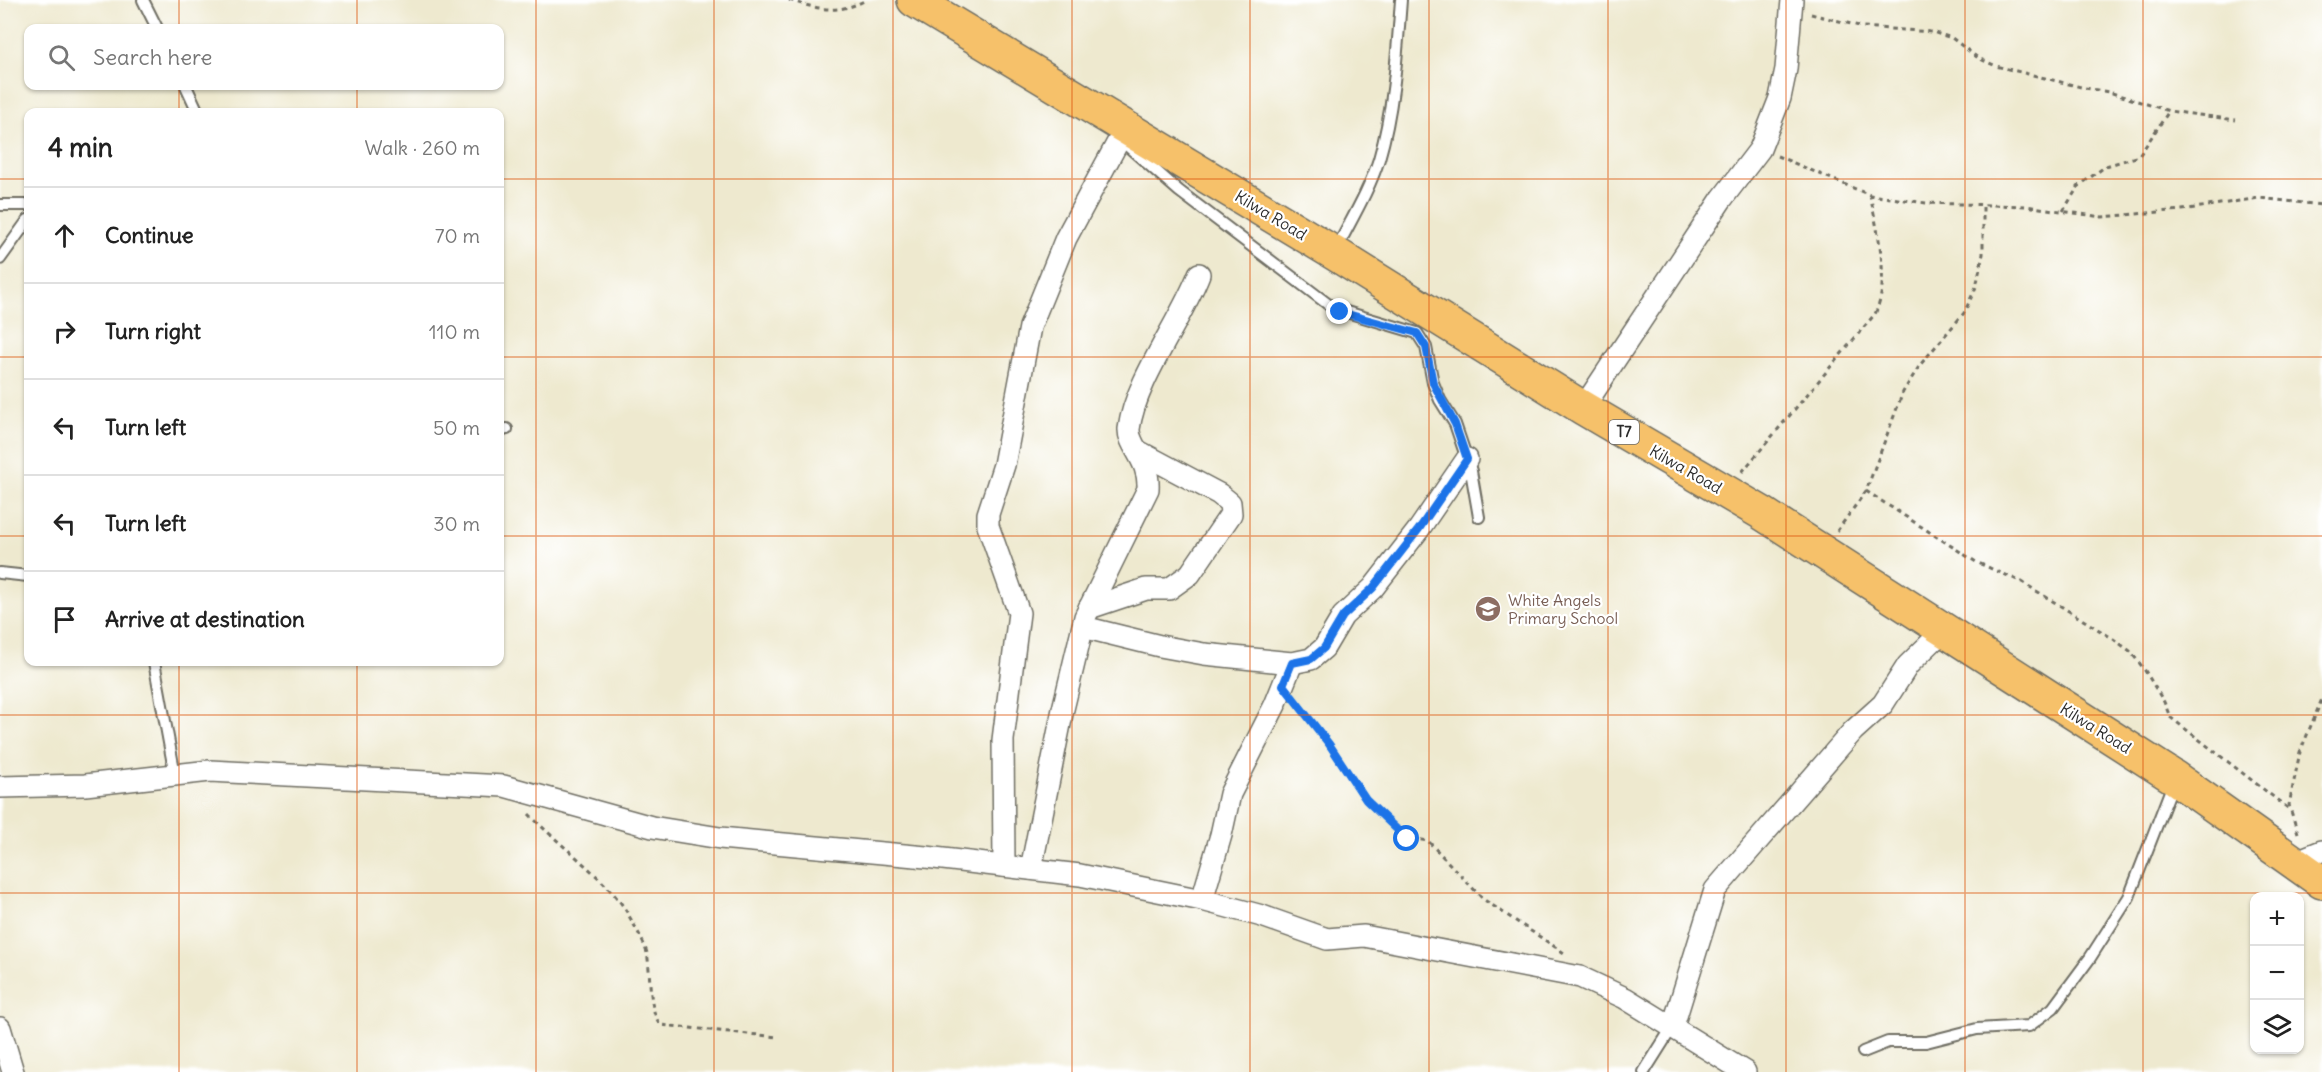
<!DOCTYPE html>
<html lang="en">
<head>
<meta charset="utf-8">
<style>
	:root { --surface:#fff; --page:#f6f6f6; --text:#222; --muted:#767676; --line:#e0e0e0 }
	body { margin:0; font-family:Delius,sans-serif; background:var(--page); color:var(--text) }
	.controls { position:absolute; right:18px; bottom:18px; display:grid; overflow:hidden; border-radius:12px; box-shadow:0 2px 4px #0004 }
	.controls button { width:54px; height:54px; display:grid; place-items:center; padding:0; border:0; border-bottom:2px solid var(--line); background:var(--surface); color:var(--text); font:30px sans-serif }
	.stop { position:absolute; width:18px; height:18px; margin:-14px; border:4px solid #1a73e8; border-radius:50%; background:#fff }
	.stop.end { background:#1a73e8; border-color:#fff; box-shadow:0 2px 6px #0008 }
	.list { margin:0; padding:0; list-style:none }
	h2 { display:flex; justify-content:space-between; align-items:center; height:78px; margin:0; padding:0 24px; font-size:26px }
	h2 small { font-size:20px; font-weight:400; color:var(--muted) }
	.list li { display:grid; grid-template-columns:39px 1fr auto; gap:18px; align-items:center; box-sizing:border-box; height:96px; padding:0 24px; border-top:2px solid var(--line) }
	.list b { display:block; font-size:22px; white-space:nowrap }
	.list em { font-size:20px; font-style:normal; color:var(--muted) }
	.icon { flex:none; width:33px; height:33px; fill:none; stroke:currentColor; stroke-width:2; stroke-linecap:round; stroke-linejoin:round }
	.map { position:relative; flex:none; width:2322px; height:1072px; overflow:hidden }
	.search { position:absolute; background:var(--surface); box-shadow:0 2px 4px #0004; left:24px; top:24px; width:480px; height:66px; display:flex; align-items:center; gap:15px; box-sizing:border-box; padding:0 21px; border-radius:12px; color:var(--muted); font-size:22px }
	.panel { position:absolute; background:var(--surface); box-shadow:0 2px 4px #0004; left:24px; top:108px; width:480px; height:558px; border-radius:12px }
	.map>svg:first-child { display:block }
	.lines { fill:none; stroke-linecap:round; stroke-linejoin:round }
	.service-casing { stroke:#6f6e64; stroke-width:14 }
	.minor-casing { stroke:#6f6e64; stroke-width:24 }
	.trunk-casing { stroke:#6f6e64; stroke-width:36 }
	.path { stroke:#6f6e64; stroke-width:3; stroke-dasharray:4.5 4.5; stroke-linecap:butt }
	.service { stroke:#fff; stroke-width:10 }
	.minor { stroke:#fff; stroke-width:21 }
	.trunk { stroke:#f6c16b; stroke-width:33 }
	.route { stroke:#1a73e8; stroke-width:8 }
	.grid { fill:none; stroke:#df570e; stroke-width:1.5; stroke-opacity:0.55 }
	.labels { text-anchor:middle; stroke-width:4.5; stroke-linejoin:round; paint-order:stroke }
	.shield { fill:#fff; stroke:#6b6b6b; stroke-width:1.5 }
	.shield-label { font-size:15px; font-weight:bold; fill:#2b2b2b }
	.street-label { font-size:16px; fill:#2b2b2b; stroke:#fff }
	.education-label { font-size:16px; fill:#785e54; stroke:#fff; text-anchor:start }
</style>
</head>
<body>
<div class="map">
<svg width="2322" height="1072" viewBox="0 0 2322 1072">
	<rect width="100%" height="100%" fill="#fff"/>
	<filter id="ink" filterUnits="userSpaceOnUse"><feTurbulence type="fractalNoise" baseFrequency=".0167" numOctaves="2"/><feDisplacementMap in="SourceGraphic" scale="12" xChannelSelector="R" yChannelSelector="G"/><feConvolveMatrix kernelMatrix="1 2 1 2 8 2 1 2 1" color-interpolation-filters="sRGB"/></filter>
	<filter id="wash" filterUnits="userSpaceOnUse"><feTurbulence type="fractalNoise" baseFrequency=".008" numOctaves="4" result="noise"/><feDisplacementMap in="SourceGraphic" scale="24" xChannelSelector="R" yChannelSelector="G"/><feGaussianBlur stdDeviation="1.35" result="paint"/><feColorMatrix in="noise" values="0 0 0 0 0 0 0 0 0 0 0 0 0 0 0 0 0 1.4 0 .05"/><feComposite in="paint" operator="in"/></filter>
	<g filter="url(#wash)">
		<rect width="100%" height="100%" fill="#eee9cf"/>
	</g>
	<g filter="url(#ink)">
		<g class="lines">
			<g class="service-casing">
				<g id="service">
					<path d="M143 0 157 28"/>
					<path d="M186 86 198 112"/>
					<path d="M1123 142 1179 191 1333 308 1417 333 1426 347 1433 383 1440 400 1455 424 1471 471 1479 517"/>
					<path d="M0 205H28"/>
					<path d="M1336 250C1351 220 1369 191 1379 159 1394 108 1397 53 1401 0"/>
					<path d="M0 259 28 220"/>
					<path d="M500 431 507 429"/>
					<path d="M0 573 28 576"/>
					<path d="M154 662 175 775"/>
					<path d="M1863 1052 1888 1042H1926L1977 1029 2029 1026 2053 1008 2090 958 2129 897 2174 781"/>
					<path d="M1644 1072 1673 1026"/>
				</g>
			</g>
			<g class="minor-casing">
				<g id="minor">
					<path d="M1583 408 1721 200 1760 149 1780 98 1786 69 1792 0"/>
					<path d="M1089 608 1146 589H1169L1190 574 1231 514 1230 503 1219 494 1138 451"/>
					<path d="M1083 627 1160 646 1204 654 1292 663 1311 659 1324 648 1343 616 1373 588 1419 529 1467 459"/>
					<path d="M0 787 85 785 210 771 504 786 652 827 720 838 926 857 1080 875 1202 900 1262 916 1327 939 1364 936 1580 977 1625 998 1745 1072"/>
					<path d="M2301 865 2307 857 2322 851"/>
					<path d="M1004 866 1003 740 1019 613 988 526V514L1004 465 1030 327 1066 238 1126 127"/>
					<path d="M1031 869 1063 709 1085 617 1148 489C1150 460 1128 446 1129 429 1135 381 1181 321 1199 274"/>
					<path d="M1202 900 1221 835 1230 794 1275 705 1292 663"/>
					<path d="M1673 1026 1715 890 1853 731 1883 704 1908 665 1943 631"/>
					<path d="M0 1028 13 1072"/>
				</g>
			</g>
			<g class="trunk-casing">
				<path id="trunk" d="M914 0 1334 253 1583 408 1762 513 2175 778 2322 882"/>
			</g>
			<g class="path">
				<path d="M789 0C817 9 838 15 866 0"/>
				<path d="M1811 14 1863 27 1932 32 1952 38 1978 58 1996 66 2085 88 2109 92 2169 111 2236 120"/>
				<path d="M1777 156 1870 195 1926 203 2026 206 2102 217 2182 210 2259 198 2322 205"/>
				<path d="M2063 211 2078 187 2088 179 2106 166 2139 156 2169 111"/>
				<path d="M1742 472 1875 314C1891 282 1877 229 1870 195"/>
				<path d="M1866 491 1976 562 2022 582 2112 638 2130 651 2144 669 2164 702 2170 717 2289 809"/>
				<path d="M1837 531 1866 491 1903 392 1920 365 1964 313 1976 287 1983 254V206"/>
				<path d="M1297 703 1329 744 1366 800 1404 837 1428 841 1483 899 1564 953"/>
				<path d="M529 814C557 844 611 881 629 916 636 928 643 940 647 953 651 972 648 1012 661 1025L778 1037"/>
				<path d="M2298 833 2289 805 2300 752 2322 699"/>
			</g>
			<use href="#service" class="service"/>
			<use href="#minor" class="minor"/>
			<use href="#trunk" class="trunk"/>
		</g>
	</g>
	<g class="lines" filter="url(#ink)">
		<path class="route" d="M1340 312 1417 333 1426 347 1433 383 1455 424 1467 459 1419 529 1373 588 1343 616 1324 648 1311 659 1292 663 1283 685 1329 744 1366 800 1407 839"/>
	</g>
	<path class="grid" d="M179 0V28M357 0V28M536 0V1072M714 0V1072M893 0V1072M1072 0V1072M1250 0V1072M1429 0V1072M1608 0V1072M1786 0V1072M1965 0V1072M2143 0V1072M179 86V112M357 86V112M0 179H28M500 179H2322M0 357H28M500 357H2322M0 536H28M500 536H2322M179 662V1072M357 662V1072M0 715H2322M0 893H2322"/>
	<defs>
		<g id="school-disc" transform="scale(1.35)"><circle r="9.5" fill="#8d6e63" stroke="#fff"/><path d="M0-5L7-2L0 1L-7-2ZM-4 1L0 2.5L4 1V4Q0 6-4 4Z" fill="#fff"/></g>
	</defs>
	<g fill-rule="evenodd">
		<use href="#school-disc" x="1488" y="609"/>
	</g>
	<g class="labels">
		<rect class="shield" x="1609" y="420" width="30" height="24" rx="4.5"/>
		<g class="shield-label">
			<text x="1624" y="437">T7</text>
		</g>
		<g class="street-label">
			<text transform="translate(1271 215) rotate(31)" y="6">Kilwa Road</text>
			<text transform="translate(1686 469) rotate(30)" y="6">Kilwa Road</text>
			<text transform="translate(2096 728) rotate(32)" y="6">Kilwa Road</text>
		</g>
		<g class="education-label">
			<text x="1508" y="606">White Angels<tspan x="1508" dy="18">Primary School</tspan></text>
		</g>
	</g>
</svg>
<div class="controls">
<button>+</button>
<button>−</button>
<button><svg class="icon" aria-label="layers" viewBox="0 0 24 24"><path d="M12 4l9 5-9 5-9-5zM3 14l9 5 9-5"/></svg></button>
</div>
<div class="stop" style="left:1407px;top:839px"></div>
<div class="stop end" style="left:1340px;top:312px"></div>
<div class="search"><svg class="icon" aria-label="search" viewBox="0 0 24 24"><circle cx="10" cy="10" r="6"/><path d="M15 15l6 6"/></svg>Search here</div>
<section class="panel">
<h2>4 min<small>Walk · 260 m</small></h2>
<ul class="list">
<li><svg class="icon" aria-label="ahead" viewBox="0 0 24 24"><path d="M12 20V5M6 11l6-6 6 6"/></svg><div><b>Continue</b></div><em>70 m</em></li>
<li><svg class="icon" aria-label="right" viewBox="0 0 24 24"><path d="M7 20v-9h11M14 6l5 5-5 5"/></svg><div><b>Turn right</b></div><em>110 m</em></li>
<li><svg class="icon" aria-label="left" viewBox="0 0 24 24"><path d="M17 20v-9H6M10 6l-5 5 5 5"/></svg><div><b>Turn left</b></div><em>50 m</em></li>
<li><svg class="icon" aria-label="left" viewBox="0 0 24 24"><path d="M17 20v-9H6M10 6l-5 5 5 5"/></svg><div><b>Turn left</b></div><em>30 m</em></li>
<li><svg class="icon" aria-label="arrive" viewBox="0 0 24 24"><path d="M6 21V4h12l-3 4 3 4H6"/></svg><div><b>Arrive at destination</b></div></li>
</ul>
</section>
</div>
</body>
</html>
